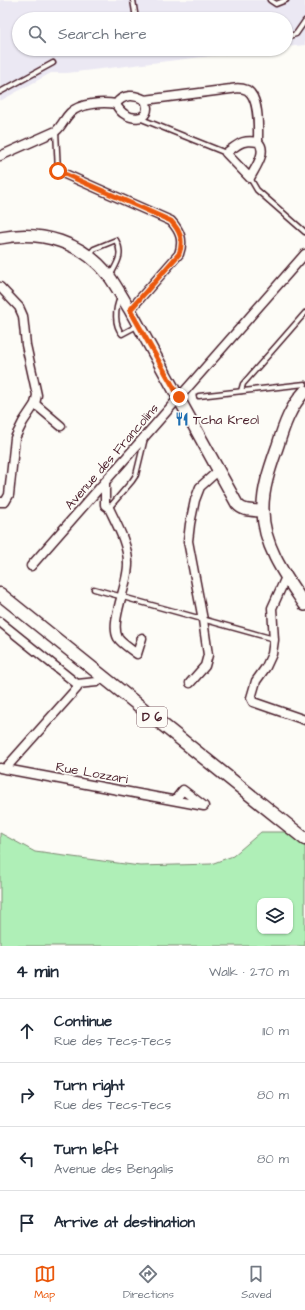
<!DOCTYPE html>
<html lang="en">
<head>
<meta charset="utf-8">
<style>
	:root { --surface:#fff; --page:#f2f2f3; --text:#1f2937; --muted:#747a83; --line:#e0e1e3; --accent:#ea580c }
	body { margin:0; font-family:"Architects Daughter",sans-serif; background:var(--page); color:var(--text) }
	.controls { position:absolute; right:12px; bottom:12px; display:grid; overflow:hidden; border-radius:8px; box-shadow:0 1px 3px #0004 }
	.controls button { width:36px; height:36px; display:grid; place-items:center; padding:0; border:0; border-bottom:1px solid var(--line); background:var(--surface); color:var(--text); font:20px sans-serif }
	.stop { position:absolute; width:12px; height:12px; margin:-9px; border:3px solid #ea580c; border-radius:50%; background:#fff }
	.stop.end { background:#ea580c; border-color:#fff; box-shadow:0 1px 4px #0008 }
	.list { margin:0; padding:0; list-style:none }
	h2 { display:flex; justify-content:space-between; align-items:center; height:52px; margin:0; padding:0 16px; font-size:17px }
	h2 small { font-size:13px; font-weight:400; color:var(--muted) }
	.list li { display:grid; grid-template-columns:26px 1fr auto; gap:12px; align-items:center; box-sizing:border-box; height:64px; padding:0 16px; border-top:1px solid var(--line) }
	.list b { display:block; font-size:15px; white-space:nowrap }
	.list p { margin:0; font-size:13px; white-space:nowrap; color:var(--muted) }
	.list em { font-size:13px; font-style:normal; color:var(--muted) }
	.icon { flex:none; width:22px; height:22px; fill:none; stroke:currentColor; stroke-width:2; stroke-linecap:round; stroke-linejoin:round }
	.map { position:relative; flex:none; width:305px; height:946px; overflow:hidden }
	.search { position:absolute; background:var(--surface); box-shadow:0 1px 3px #0004; left:12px; right:12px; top:12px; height:44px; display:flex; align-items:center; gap:10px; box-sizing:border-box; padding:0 14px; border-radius:22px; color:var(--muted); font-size:15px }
	.sheet { height:308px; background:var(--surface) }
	nav { display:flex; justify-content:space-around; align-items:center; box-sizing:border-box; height:56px; border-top:1px solid var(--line); background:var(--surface); font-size:11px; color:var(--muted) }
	nav a { display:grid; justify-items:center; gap:2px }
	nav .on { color:var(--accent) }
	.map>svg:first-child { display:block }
	.built { fill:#ebe8f3 }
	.green { fill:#afefb7; stroke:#7c8771; fill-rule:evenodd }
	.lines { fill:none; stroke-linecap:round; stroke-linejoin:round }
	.lane-casing { stroke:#4a1f2b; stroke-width:7 }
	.street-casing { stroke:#4a1f2b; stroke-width:11 }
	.secondary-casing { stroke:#4a1f2b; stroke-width:14 }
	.primary-casing { stroke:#4a1f2b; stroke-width:15 }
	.lane { stroke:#fdfcf7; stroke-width:4 }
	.street { stroke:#fdfcf7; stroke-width:8 }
	.secondary { stroke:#fdfcf7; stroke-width:11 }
	.primary { stroke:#fdfcf7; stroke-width:12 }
	.route { stroke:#ea580c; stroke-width:5 }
	.labels { text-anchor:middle; stroke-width:3.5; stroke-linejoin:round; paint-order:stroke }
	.shield { fill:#fdfcf7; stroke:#806168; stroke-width:1 }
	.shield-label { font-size:12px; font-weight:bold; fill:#4a1f2b }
	.poi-label { font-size:13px; fill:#4a1f2b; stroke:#fdfcf7; text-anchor:start }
	.street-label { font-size:13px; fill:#4a1f2b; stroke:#fdfcf7 }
</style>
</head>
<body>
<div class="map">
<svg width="305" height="946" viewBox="0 0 305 946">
	<rect width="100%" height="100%" fill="#fdfcf7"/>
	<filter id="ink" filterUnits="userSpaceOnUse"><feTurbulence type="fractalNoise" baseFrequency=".025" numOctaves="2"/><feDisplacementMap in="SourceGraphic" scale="8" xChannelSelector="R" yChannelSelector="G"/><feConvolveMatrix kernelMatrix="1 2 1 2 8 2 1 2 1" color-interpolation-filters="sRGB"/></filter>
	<g filter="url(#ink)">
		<path class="built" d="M0 0H305V45L286 47V19H19V49H269L67 73H51L0 101Z"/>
		<path class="green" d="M261 832H305V946H0V833L35 852 140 866 211 864 233 856ZM260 901H290V931H260Z"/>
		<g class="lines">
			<g class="lane-casing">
				<g id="lane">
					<path d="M133 0 136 19"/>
					<path d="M270 0 276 4 286 0"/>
					<path d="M286 37 296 34 305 21"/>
					<path d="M0 92 53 63"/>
					<path d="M139 118 226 153"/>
					<path d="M56 131 58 171"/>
					<path d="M250 178 257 190 305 232"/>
					<path d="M89 255 94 249 116 240C124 255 117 263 110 276"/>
					<path d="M120 298C115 309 114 325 122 334L137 326"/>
					<path d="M241 391 243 384 305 313"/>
					<path d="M199 396 305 384"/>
					<path d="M109 508 132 481 136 475 145 438"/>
					<path d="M94 589 274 639"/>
				</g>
			</g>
			<g class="street-casing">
				<g id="street">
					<path d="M116 104C124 123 155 123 145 100"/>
					<path d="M0 156 56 131C62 126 64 119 70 113 80 103 103 102 116 104 123 94 135 94 145 100L231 89C236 88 242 88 247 90 260 98 258 129 258 142 268 151 255 168 250 178L226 153C239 144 242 139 258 142"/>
					<path d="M58 171 171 221C180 231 184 240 179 254L130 310"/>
					<path d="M0 287 19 307 23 316 26 345 37 395 35 404 23 422 15 438 9 495 5 502H0"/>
					<path d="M35 404 61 426"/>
					<path d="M105 482V505L109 508C117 525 128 544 128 563 129 583 109 622 118 638 122 644 131 649 137 654L142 638"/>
					<path d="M31 566 305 254"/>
					<path d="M286 577 272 608 274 640 272 654 266 667 256 681 251 698 253 702 305 720"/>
					<path d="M0 622 77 684V688L5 769"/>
					<path d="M190 683 205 666 208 655 203 620 188 541 190 524 195 500 200 487 219 470"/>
					<path d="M77 684 97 682"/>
					<path d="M0 768 204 806 183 790 175 800"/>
				</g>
			</g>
			<g class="secondary-casing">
				<g id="secondary">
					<path d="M0 238C41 230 83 242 109 276 117 287 123 299 130 310L237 504C244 512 252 510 263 511"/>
					<path d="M305 391C291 406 284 425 278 445 271 465 262 489 263 511 263 546 286 577 305 605"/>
				</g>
			</g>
			<g class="primary-casing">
				<path id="primary" d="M0 594 305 839"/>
			</g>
			<use href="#lane" class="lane"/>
			<use href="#street" class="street"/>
			<use href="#secondary" class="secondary"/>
			<use href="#primary" class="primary"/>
		</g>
	</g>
	<g class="lines" filter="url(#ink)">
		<path class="route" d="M58 171 171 221C180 231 184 240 179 254L130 310 179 397"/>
	</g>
	<defs>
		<g id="restaurant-bare" transform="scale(1.08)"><path d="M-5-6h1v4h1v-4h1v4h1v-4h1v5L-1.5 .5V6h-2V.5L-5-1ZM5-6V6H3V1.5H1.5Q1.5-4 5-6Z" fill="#1f6fb2" stroke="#fdfcf7" stroke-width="2.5" paint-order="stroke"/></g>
	</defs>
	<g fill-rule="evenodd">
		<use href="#restaurant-bare" x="182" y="419"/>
	</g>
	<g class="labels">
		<rect class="shield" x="137" y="707" width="30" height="20" rx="3"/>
		<g class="shield-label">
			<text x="152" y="721">D 6</text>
		</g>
		<g class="poi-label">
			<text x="193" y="424">Tcha Kreol</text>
		</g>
		<g class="street-label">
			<text transform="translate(111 456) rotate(-49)" y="5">Avenue des Francolins</text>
			<text transform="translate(92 772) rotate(10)" y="5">Rue Lozzari</text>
		</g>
	</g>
</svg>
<div class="controls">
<button><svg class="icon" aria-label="layers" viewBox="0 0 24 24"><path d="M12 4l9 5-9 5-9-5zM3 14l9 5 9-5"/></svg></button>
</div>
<div class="stop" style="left:58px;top:171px"></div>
<div class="stop end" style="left:179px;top:397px"></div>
<div class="search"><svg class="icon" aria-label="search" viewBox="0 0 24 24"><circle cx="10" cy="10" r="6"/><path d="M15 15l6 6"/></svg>Search here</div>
</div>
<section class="sheet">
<h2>4 min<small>Walk · 270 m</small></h2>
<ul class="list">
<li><svg class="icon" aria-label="ahead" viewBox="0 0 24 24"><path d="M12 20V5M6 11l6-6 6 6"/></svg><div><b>Continue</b><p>Rue des Tecs-Tecs</p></div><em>110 m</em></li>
<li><svg class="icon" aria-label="right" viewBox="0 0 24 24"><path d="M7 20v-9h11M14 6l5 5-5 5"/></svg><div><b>Turn right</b><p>Rue des Tecs-Tecs</p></div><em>80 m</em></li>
<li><svg class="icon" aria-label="left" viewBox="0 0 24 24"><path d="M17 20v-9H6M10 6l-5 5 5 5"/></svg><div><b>Turn left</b><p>Avenue des Bengalis</p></div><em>80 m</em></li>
<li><svg class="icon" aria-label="arrive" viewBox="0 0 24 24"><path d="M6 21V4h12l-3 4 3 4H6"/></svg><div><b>Arrive at destination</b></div></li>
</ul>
</section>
<nav>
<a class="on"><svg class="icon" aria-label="map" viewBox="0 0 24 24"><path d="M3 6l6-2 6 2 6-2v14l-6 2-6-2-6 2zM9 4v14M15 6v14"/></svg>Map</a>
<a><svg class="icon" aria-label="directions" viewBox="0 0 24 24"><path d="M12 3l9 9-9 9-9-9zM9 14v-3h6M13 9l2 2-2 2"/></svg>Directions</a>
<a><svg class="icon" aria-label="saved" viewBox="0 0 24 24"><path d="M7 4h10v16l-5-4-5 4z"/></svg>Saved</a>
</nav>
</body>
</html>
